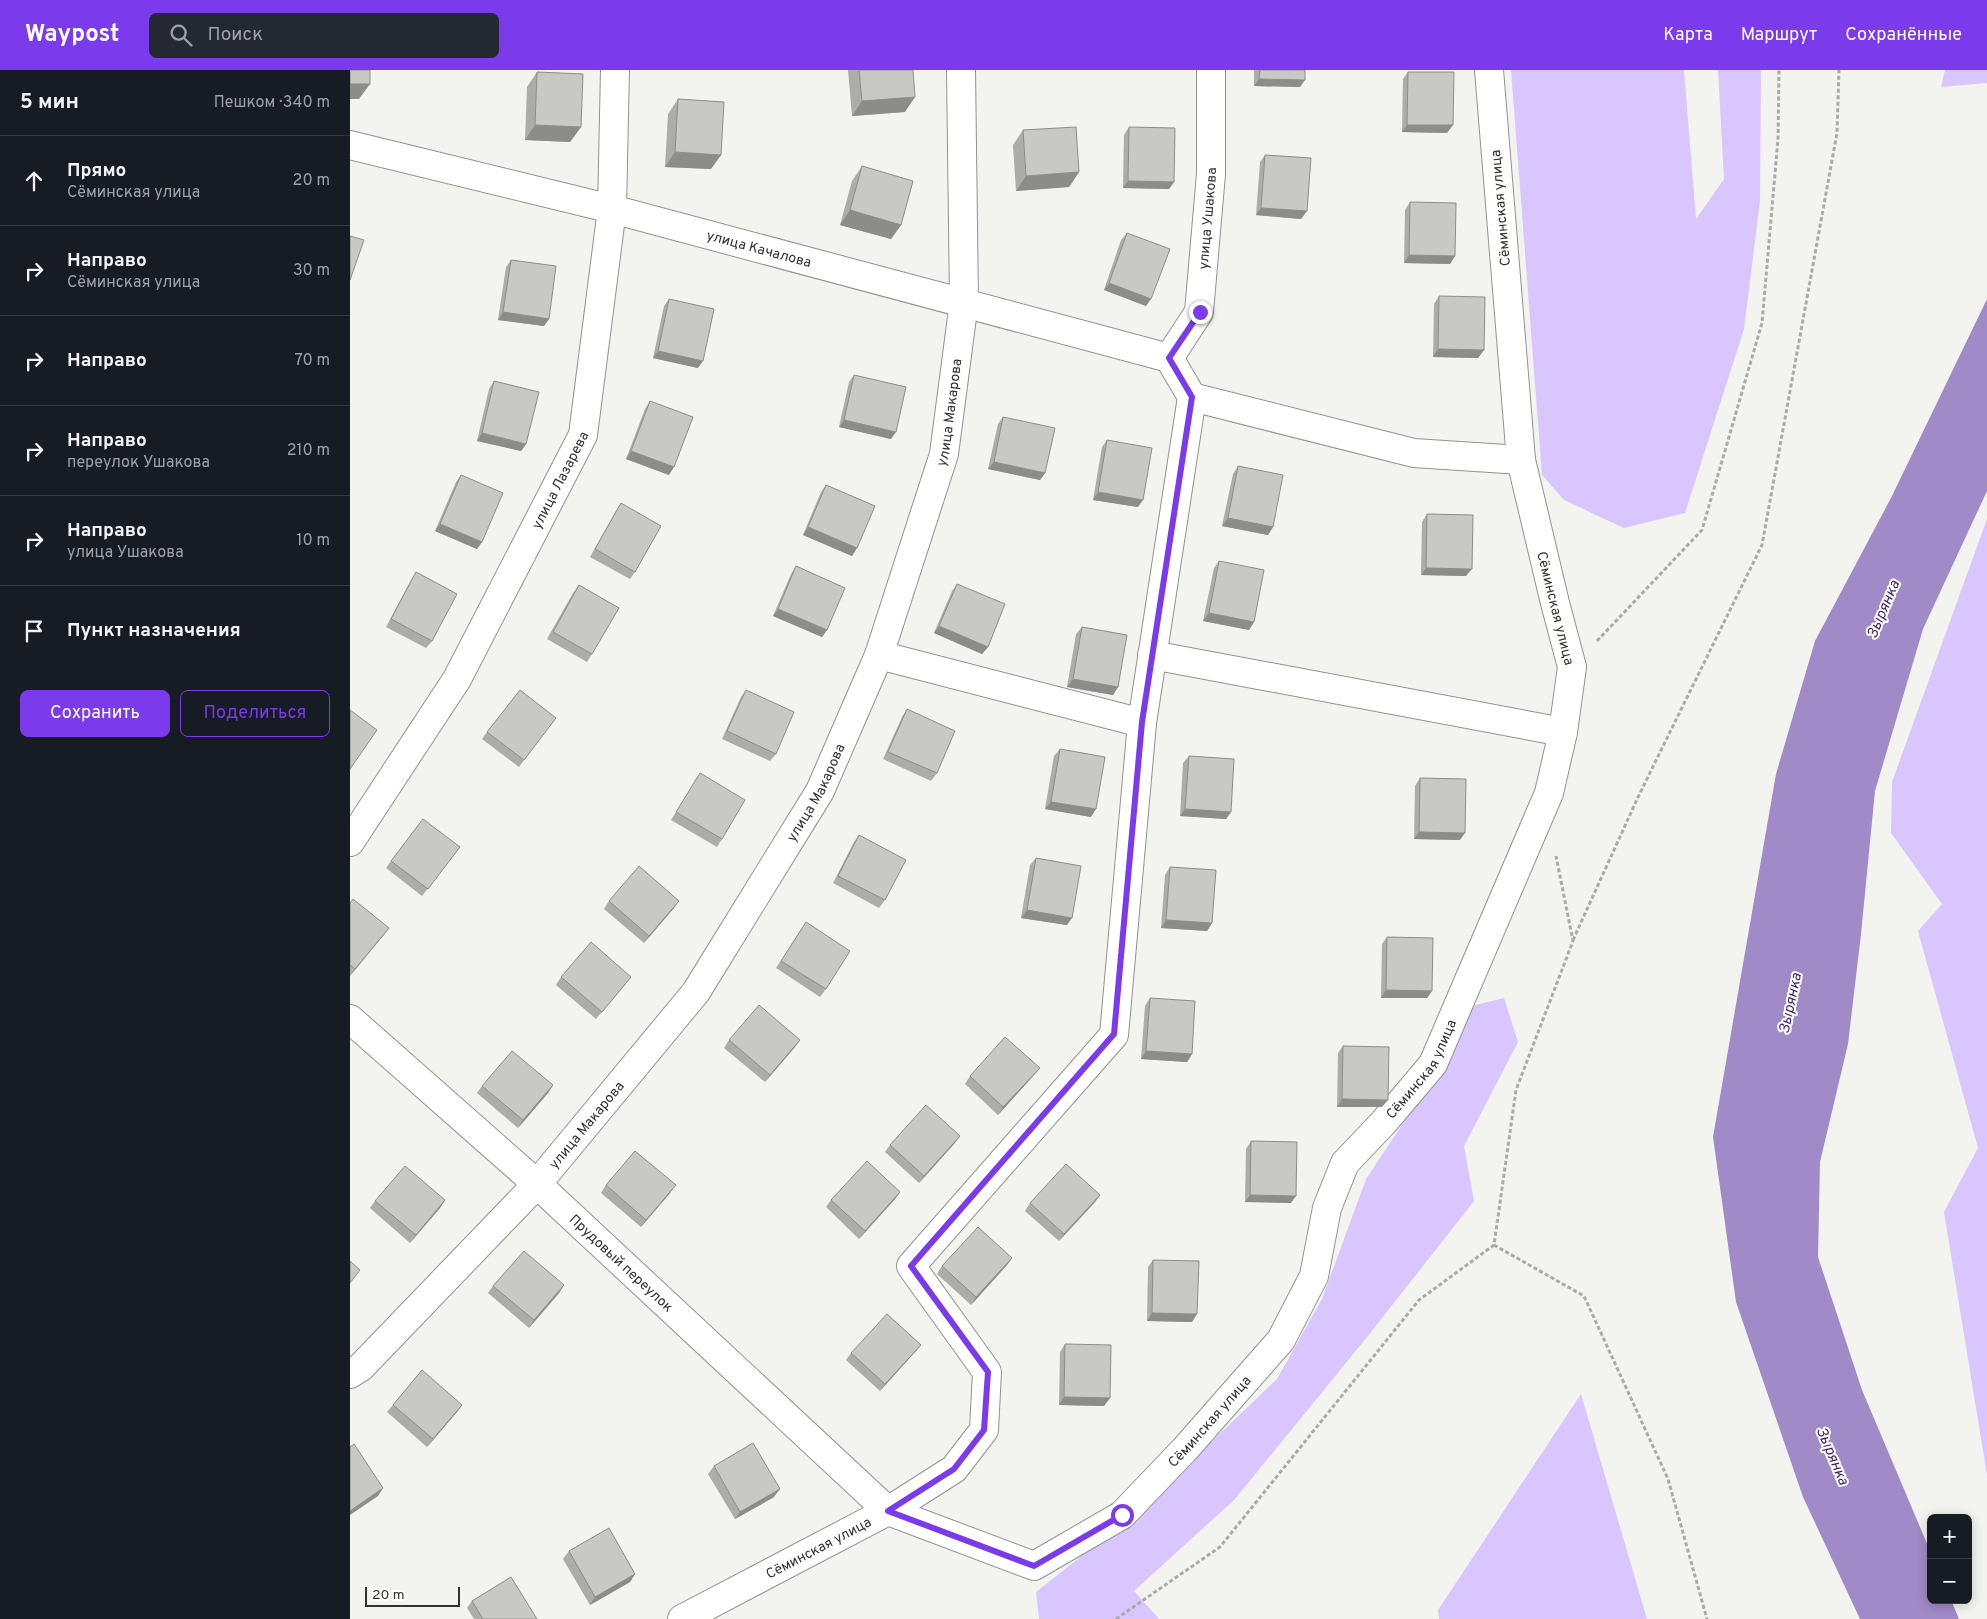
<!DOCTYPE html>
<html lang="ru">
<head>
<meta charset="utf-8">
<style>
	:root { --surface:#171b24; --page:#242831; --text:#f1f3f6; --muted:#9ea1a6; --line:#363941; --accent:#7c3aed }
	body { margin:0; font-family:Overpass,sans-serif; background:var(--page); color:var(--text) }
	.controls { position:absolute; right:15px; bottom:15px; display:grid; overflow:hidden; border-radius:8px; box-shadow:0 2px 12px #0003 }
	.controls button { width:45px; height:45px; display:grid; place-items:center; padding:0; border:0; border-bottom:1px solid var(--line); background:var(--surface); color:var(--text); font:25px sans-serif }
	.scale { position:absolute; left:15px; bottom:12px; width:95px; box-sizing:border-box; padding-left:5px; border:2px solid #31312f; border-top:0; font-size:14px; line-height:18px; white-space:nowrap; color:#31312f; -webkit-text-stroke:4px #fffffe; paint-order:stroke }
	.stop { position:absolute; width:15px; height:15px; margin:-11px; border:4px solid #7c3aed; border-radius:50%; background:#fff }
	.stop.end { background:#7c3aed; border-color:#fff; box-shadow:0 1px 5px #0008 }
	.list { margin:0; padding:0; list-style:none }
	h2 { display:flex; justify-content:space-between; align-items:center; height:65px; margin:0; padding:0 20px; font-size:21px }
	h2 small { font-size:16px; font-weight:400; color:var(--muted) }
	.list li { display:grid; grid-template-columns:32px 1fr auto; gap:15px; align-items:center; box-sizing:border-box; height:90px; padding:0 20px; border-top:1px solid var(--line) }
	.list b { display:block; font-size:19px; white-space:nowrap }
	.list p { margin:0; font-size:16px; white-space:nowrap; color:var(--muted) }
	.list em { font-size:16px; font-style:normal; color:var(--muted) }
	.actions { display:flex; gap:10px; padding:15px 20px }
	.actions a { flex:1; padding:11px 0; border:1px solid var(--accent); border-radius:8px; text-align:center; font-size:18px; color:var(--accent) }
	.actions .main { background:var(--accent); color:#fff }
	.icon { flex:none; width:28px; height:28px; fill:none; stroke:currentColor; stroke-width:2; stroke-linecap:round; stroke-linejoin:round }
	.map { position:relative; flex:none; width:1637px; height:1549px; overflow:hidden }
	header { display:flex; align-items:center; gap:30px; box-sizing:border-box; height:70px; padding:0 25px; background:var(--accent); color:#fff }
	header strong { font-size:24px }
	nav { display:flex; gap:28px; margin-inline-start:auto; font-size:18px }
	.search { width:350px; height:45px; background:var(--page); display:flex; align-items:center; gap:12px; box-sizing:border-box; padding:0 18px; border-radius:8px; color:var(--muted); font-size:19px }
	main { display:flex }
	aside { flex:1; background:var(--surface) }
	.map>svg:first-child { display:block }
	.green { fill:#d9c6fe }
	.water { fill:#a08ac8 }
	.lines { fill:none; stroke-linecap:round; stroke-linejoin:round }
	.minor-casing { stroke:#92928f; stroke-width:30 }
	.path { stroke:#aaaaa7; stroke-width:3; stroke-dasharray:4 2.5; stroke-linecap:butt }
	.minor { stroke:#fff; stroke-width:28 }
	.wall { fill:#acaca9 }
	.shaded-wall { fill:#8c8c89 }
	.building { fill:#c8c8c4; stroke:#8c8c89 }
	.route { stroke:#7c3aed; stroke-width:6 }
	.labels { text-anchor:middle; stroke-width:4; stroke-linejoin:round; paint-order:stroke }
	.street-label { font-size:14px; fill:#31312f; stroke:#fffffe }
	.water-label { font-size:15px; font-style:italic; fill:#401f69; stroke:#fffffe }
</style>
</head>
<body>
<header>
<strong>Waypost</strong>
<div class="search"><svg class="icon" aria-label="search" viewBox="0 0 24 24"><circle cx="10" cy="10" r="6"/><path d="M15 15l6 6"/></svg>Поиск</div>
<nav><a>Карта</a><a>Маршрут</a><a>Сохранённые</a></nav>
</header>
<main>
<aside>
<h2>5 мин<small>Пешком · 340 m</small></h2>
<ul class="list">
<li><svg class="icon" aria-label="ahead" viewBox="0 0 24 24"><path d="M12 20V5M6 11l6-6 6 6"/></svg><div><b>Прямо</b><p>Сёминская улица</p></div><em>20 m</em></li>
<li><svg class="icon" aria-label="right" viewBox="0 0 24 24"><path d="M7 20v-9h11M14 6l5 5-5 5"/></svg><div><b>Направо</b><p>Сёминская улица</p></div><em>30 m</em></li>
<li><svg class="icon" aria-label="right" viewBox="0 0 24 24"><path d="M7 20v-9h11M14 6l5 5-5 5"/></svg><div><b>Направо</b></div><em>70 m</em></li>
<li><svg class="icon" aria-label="right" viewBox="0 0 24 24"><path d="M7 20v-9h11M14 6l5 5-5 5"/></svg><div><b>Направо</b><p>переулок Ушакова</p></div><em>210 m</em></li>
<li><svg class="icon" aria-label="right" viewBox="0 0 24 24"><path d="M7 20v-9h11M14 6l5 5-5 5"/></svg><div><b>Направо</b><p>улица Ушакова</p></div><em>10 m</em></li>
<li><svg class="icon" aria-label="arrive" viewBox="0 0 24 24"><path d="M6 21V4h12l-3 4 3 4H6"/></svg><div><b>Пункт назначения</b></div></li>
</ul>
<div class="actions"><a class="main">Сохранить</a><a>Поделиться</a></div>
</aside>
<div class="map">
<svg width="1637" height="1549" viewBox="0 0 1637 1549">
	<rect width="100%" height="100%" fill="#f3f3ef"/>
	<g class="green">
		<path d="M1161 0H1334L1346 149 1374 109 1368 0H1411L1410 131 1394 259 1335 443 1274 458 1214 430 1192 405Z"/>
		<path d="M1595 0H1637V13L1591 17Z"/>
		<path d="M1637 449V1405L1594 1142 1628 1078 1568 861 1592 834 1541 763 1542 712Z"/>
		<path d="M1154 928 1168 972 1114 1076 1124 1131 1017 1267 884 1430 784 1521 809 1549H689L686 1522 791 1439 927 1309 972 1229 1016 1109 1085 1005 1117 937Z"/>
		<path d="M1231 1324 1297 1549H1089L1088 1540Z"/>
	</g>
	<path class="water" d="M1637 229V421L1573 559 1525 721 1511 864 1498 974 1470 1092 1468 1187 1512 1320 1581 1483V1530H1601L1609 1549H1510L1453 1427 1386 1232 1363 1067 1426 704 1465 571 1541 428Z"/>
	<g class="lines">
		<g class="minor-casing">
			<g id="minor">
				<path id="s1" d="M0 75 262 139 819 288"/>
				<path id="s2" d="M819 288 849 242 861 104V0"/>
				<path d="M842 327 1064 383 1171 390"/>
				<path d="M529 585 792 653"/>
				<path d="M802 585 1213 662"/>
				<path id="s3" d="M0 772 107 609 233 365 262 139 265 0"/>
				<path id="s4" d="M0 949 187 1114 538 1441 684 1496 772 1445 836 1378 931 1270 964 1206 977 1138 995 1093 1034 1052 1083 994 1199 723 1213 662 1222 597 1205 533 1171 390 1139 0"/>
				<path id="s5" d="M0 1304 11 1297 187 1114 346 922 470 721 529 585 594 384 614 232 611 0"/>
				<path id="s6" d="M332 1549 538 1441 604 1399 634 1360 637 1302 561 1196 764 965 792 653 842 327 819 288"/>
			</g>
		</g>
		<g class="path">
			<path d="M1247 571 1352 460 1412 253 1428 69 1429 0"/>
			<path d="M1223 870 1289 725 1412 475 1487 63 1489 0"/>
			<path d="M1144 1175 1234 1226 1318 1409 1357 1549"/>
			<path d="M766 1549 870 1477 1069 1230 1144 1175 1166 1020 1223 871 1206 786"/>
		</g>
		<use href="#minor" class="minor"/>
	</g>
	<g class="wall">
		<path d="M498 0H563L555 42 502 46Z"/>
		<path d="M904 0H955L950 17 904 16Z"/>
		<path d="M187 2 231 57 220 72 175 70 177 17Z"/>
		<path d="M1058 2 1097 63 1052 62 1053 9Z"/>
		<path d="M328 29 371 85 361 99 315 97 318 44Z"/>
		<path d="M779 57 824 112 819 119 773 118 774 65Z"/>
		<path d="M673 60 729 102 719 117 666 121 663 75Z"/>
		<path d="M915 85 957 141 951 149 906 145 910 92Z"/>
		<path d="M512 96 551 155 541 169 490 155 502 111Z"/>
		<path d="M1060 132 1105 186 1100 194 1054 193 1055 140Z"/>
		<path d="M777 163 796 236 754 220 771 170Z"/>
		<path d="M161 190 199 249 194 256 148 250 156 197Z"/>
		<path d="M1089 226 1134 280 1128 288 1083 287 1084 234Z"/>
		<path d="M319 229 348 298 303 288 314 236Z"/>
		<path d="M504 305 541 369 489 357 499 312Z"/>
		<path d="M144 311 176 374 171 381 127 371 139 319Z"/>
		<path d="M300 331 319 405 276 389 295 339Z"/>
		<path d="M653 347 695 403 690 410 638 399 648 354Z"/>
		<path d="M757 370 788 437 743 430 752 377Z"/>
		<path d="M888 396 923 457 918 465 872 456 883 404Z"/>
		<path d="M111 405 132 472 127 479 85 461 106 412Z"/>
		<path d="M476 415 507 478 502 486 453 465 471 422Z"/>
		<path d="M271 433 285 502 280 509 240 487 266 441Z"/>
		<path d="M1077 444 1116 506 1071 505 1072 452Z"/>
		<path d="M869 491 904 552 899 560 853 551 864 498Z"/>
		<path d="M446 496 477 560 472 567 423 546 441 504Z"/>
		<path d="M66 502 82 571 76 578 36 557 61 510Z"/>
		<path d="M607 514 638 577 632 584 584 563 602 521Z"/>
		<path d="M229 515 242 584 237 592 197 569 223 523Z"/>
		<path d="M732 557 768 617 763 625 717 617 726 564Z"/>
		<path d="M396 620 426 684 420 691 372 669 391 627Z"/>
		<path d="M557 639 587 703 581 711 533 689 552 647Z"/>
		<path d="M206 648 169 697 132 669 137 662Z"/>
		<path d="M710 679 741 747 695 739 704 686Z"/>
		<path d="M839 686 881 742 876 749 830 746 833 693Z"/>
		<path d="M350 703 372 769 367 777 321 750Z"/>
		<path d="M1070 708 1110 770 1064 769 1065 716Z"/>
		<path d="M509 765 535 830 529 838 483 813 504 772Z"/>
		<path d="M110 777 72 826 36 798 41 791Z"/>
		<path d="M686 788 717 855 671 848 680 795Z"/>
		<path d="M820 797 862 853 857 861 811 858 815 805Z"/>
		<path d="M259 831 324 838 294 873 254 839Z"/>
		<path d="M0 833 39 858 0 906Z"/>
		<path d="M451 860 476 919 470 927 426 898Z"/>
		<path d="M1037 867 1082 921 1077 928H1031L1032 874Z"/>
		<path d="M211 907 276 914 246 949 206 915Z"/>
		<path d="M800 928 842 984 837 992 791 989 795 936Z"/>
		<path d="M379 970H450L445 977 415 1012 374 978Z"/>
		<path d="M993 976 1032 1037H987L988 983Z"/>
		<path d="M690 998 684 1005 648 1045 615 1014 620 1006Z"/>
		<path d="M203 1015 198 1023 168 1058 127 1023 132 1016Z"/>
		<path d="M610 1066 604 1074 569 1113 535 1082 540 1075Z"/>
		<path d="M901 1071 941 1133 895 1132 896 1079Z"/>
		<path d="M256 1115 320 1123 291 1157 251 1123Z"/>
		<path d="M550 1122 545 1129 509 1169 476 1137 481 1130Z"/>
		<path d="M750 1125 745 1132 709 1171 675 1141 680 1133Z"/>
		<path d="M95 1130 90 1138 60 1173 20 1138 25 1131Z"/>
		<path d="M662 1188 657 1195 621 1235 587 1204 592 1196Z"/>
		<path d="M803 1190 842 1252 797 1251 798 1197Z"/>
		<path d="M214 1215 209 1223 179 1258 138 1223 143 1216Z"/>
		<path d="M715 1274 760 1328 754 1336 709 1335 710 1282Z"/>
		<path d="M571 1275 565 1282 530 1321 496 1290 501 1283Z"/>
		<path d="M43 1335H112L107 1342 77 1377 37 1342Z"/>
		<path d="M364 1396 424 1427 385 1449 358 1404Z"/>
		<path d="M219 1481 285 1504 280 1512 240 1535 213 1489Z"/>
		<path d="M122 1531 187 1549H124L117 1538Z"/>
	</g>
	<g class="shaded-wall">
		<path d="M909 9 955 10 950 17 904 16Z"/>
		<path d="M0 14H20L9 29H0Z"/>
		<path d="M565 27 555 42 502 46 512 31Z"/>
		<path d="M185 55 231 57 220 72 175 70Z"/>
		<path d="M1057 55H1103L1097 63 1052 62Z"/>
		<path d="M325 82 371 85 361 99 315 97Z"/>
		<path d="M729 102 719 117 666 121 676 106Z"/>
		<path d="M778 111 824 112 819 119 773 118Z"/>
		<path d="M911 138 957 141 951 149 906 145Z"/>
		<path d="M500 140 551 155 541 169 490 155Z"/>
		<path d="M1059 185 1105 186 1100 194 1054 193Z"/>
		<path d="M759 213 801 229 796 236 754 220Z"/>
		<path d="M153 242 199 249 194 256 148 250Z"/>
		<path d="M1088 279 1134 280 1128 288 1083 287Z"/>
		<path d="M308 281 353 291 348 298 303 288Z"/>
		<path d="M494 350 546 362 541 369 489 357Z"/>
		<path d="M132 363 176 374 171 381 127 371Z"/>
		<path d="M281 381 324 397 319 405 276 389Z"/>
		<path d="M644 392 695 403 690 410 638 399Z"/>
		<path d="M748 422 793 430 788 437 743 430Z"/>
		<path d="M878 448 923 457 918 465 872 456Z"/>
		<path d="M90 454 132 472 127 479 85 461Z"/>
		<path d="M458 457 507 478 502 486 453 465Z"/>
		<path d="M1076 498 1122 499 1116 506 1071 505Z"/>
		<path d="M428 539 477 560 472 567 423 546Z"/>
		<path d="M859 543 904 552 899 560 853 551Z"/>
		<path d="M589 556 638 577 632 584 584 563Z"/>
		<path d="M723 609 768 617 763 625 717 617Z"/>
		<path d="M701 732 746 739 741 747 695 739Z"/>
		<path d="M835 739 881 742 876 749 830 746Z"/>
		<path d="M1069 762 1115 763 1110 770 1064 769Z"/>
		<path d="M329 831 324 838 294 873 299 866Z"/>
		<path d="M677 840 722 848 717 855 671 848Z"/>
		<path d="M816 850 862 853 857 861 811 858Z"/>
		<path d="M39 858 33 866 0 906 5 899Z"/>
		<path d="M1036 920 1082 921 1077 928H1031Z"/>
		<path d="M450 970 445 977 415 1012 420 1005Z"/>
		<path d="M796 981 842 984 837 992 791 989Z"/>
		<path d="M690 998 684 1005 648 1045 653 1037Z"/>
		<path d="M203 1015 198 1023 168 1058 173 1050Z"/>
		<path d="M992 1029 1038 1030 1032 1037H987Z"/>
		<path d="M610 1066 604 1074 569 1113 574 1106Z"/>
		<path d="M326 1115 320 1123 291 1157 296 1150Z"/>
		<path d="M550 1122 545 1129 509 1169 515 1161Z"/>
		<path d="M750 1125 745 1132 709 1171 714 1164Z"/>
		<path d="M900 1125 946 1126 941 1133 895 1132Z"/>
		<path d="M95 1130 90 1138 60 1173 66 1165Z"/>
		<path d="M662 1188 657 1195 621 1235 626 1227Z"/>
		<path d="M214 1215 209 1223 179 1258 184 1250Z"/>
		<path d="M802 1243 847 1244 842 1252 797 1251Z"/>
		<path d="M571 1275 565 1282 530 1321 535 1314Z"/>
		<path d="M714 1327 760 1328 754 1336 709 1335Z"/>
		<path d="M112 1335 107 1342 77 1377 83 1369Z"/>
		<path d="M33 1418 28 1426 0 1445V1441Z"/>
		<path d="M430 1419 424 1427 385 1449 390 1442Z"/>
		<path d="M285 1504 280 1512 240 1535 245 1527Z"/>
	</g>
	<g class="building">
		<rect x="0" y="0" width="20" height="14"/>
		<path d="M509 0H563L565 27 512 31Z"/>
		<path d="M910 0H955V10L909 9Z"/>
		<path d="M187 2 233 4 231 57 185 55Z"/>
		<path d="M1058 2H1104L1103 55H1057Z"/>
		<path d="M328 29 374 32 371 85 325 82Z"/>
		<path d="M726 57 729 102 676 106 673 60Z"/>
		<path d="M779 57 825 58 824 112 778 111Z"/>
		<path d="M915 85 961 88 957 141 911 138Z"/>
		<path d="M512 96 563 111 551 155 500 140Z"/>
		<path d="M1060 132 1106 133 1105 186 1059 185Z"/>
		<path d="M777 163 820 179 801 229 759 213Z"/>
		<path d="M0 166 14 170 0 210Z"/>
		<path d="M161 190 206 196 199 249 153 242Z"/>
		<path d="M1089 226 1135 227 1134 280 1088 279Z"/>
		<path d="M319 229 364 239 353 291 308 281Z"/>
		<path d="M504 305 556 317 546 362 494 350Z"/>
		<path d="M144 311 189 322 176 374 132 363Z"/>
		<path d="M300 331 343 347 324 397 281 381Z"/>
		<path d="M653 347 705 358 695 403 644 392Z"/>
		<path d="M757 370 802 378 793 430 748 422Z"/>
		<path d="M888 396 933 405 923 457 878 448Z"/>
		<path d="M111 405 153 423 132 472 90 454Z"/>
		<path d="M476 415 525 436 507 478 458 457Z"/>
		<path d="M271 433 311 456 285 502 245 479Z"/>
		<path d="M1077 444 1123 445 1122 499 1076 498Z"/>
		<path d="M869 491 914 500 904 552 859 543Z"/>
		<path d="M446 496 495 518 477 560 428 539Z"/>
		<path d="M66 502 107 524 82 571 41 549Z"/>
		<path d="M607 514 655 534 638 577 589 556Z"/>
		<path d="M229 515 269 538 242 584 203 562Z"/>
		<path d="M732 557 777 565 768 617 723 609Z"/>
		<path d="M170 620 206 648 174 690 137 662Z"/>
		<path d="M396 620 444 642 426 684 377 661Z"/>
		<path d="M557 639 605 661 587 703 538 682Z"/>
		<path d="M0 640 27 660 0 699Z"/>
		<path d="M710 679 755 687 746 739 701 732Z"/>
		<path d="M839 686 884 689 881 742 835 739Z"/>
		<path d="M350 703 395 730 372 769 326 742Z"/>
		<path d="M1070 708 1116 709 1115 763 1069 762Z"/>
		<path d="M73 749 110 777 78 819 41 791Z"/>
		<path d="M509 765 556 790 535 830 488 806Z"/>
		<path d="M686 788 731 796 722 848 677 840Z"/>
		<path d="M289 796 329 831 299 866 259 831Z"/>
		<path d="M820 797 866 800 862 853 816 850Z"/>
		<path d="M3 829 39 858 5 899 0 895V833Z"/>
		<path d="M456 852 500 881 476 919 431 891Z"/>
		<path d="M1037 867 1083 868 1082 921 1036 920Z"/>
		<path d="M241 872 281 907 252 942 211 907Z"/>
		<path d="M800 928 845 931 842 984 796 981Z"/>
		<path d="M409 935 450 970 420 1005 379 970Z"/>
		<path d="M655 967 690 998 653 1037 620 1006Z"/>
		<path d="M993 976 1039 977 1038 1030 992 1029Z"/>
		<path d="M162 981 203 1015 173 1050 132 1016Z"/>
		<path d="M576 1035 610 1066 574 1106 540 1075Z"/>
		<path d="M901 1071 947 1072 946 1126 900 1125Z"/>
		<path d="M285 1081 326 1115 296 1150 256 1115Z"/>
		<path d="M517 1091 550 1122 515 1161 481 1130Z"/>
		<path d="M716 1094 750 1125 714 1164 680 1133Z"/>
		<path d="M55 1096 95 1130 66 1165 25 1131Z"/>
		<path d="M628 1157 662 1188 626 1227 592 1196Z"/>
		<path d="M174 1181 214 1215 184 1250 143 1216Z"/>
		<path d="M803 1190 849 1191 847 1244 802 1243Z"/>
		<path d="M0 1191 10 1200 0 1213Z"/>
		<path d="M537 1244 571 1275 535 1314 501 1283Z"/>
		<path d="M715 1274 761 1275 760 1328 714 1327Z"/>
		<path d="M72 1300 112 1335 83 1369 43 1335Z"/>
		<path d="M403 1373 430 1419 390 1442 364 1396Z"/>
		<path d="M4 1374 33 1418 0 1441V1377Z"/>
		<path d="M259 1458 285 1504 245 1527 219 1481Z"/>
		<path d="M161 1507 187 1549H133L122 1531Z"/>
	</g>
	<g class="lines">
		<path class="route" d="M772 1445 684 1496 538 1441 604 1399 634 1360 638 1302 561 1196 764 964 792 652 842 327 819 288 850 242"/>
	</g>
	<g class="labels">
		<g class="street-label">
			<text transform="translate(1150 138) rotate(-95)" y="5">Сёминская улица</text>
			<text dy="5" stroke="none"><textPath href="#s2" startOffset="149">улица Ушакова</textPath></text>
			<text dy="5" stroke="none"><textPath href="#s1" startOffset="422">улица Качалова</textPath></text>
			<text dy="5" stroke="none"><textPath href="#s5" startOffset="1154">улица Макарова</textPath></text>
			<text dy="5" stroke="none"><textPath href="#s3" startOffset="419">улица Лазарева</textPath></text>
			<text transform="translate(1206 538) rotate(76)" y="5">Сёминская улица</text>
			<text dy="5" stroke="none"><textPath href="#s5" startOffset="749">улица Макарова</textPath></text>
			<text dy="5" stroke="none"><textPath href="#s4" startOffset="1535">Сёминская улица</textPath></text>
			<text dy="5" stroke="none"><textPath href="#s5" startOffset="344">улица Макарова</textPath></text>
			<text dy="5" stroke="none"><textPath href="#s4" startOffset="365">Прудовый переулок</textPath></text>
			<text dy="5" stroke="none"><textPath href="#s4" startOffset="1115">Сёминская улица</textPath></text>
			<text dy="5" stroke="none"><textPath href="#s6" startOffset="154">Сёминская улица</textPath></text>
		</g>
		<g class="water-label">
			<text transform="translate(1533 539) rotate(-67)" y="5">Зырянка</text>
			<text transform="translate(1440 933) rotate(-78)" y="5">Зырянка</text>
			<text transform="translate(1483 1386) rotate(67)" y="5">Зырянка</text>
		</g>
	</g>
</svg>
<div class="controls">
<button>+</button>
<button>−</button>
</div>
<div class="scale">20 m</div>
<div class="stop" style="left:772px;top:1445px"></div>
<div class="stop end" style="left:850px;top:242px"></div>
</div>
</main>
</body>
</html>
